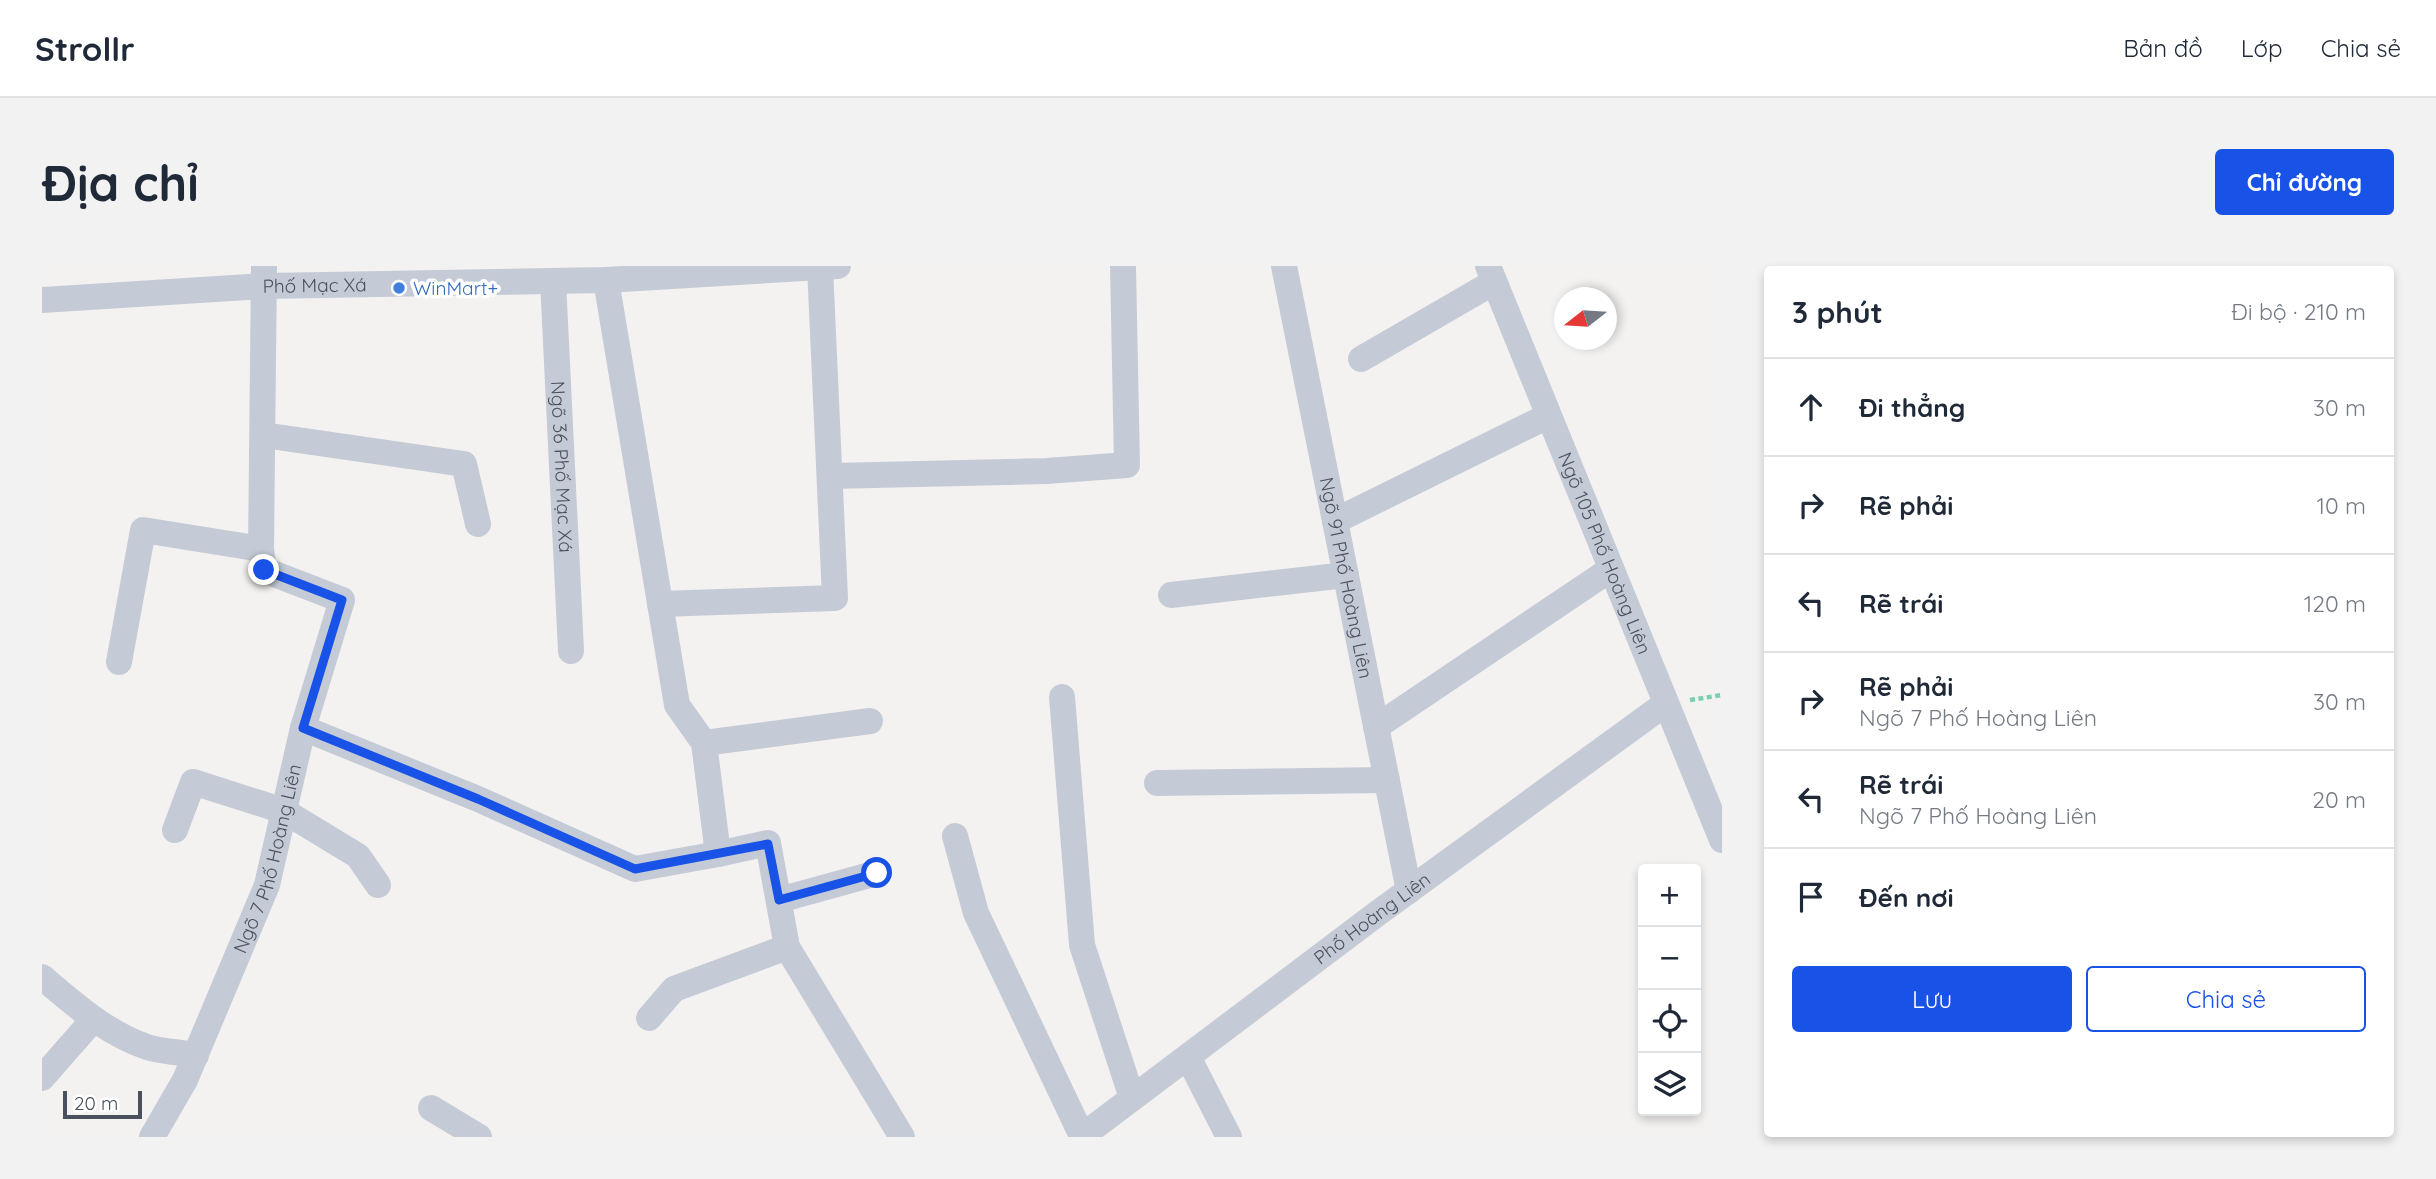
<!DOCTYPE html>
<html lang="vi">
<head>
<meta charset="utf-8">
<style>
	:root { --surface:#fff; --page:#f2f2f3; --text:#1f2937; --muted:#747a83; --line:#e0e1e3; --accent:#1952e6 }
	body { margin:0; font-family:Quicksand,sans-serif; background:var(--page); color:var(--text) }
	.controls { position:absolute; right:21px; bottom:21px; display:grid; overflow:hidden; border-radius:7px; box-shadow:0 4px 10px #0003 }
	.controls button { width:63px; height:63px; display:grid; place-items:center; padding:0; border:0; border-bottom:2px solid var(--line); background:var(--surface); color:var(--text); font:35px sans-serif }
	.compass { position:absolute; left:1512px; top:21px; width:63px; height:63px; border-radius:50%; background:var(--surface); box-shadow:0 4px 10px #0003; rotate:253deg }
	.scale { position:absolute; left:21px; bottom:18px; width:79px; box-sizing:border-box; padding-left:7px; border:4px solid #49515f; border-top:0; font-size:19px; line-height:24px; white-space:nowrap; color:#49515f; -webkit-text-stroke:5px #fff; paint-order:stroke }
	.stop { position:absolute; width:21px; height:21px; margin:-16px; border:5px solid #1952e6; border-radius:50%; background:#fff }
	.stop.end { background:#1952e6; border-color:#fff; box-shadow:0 2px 7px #0008 }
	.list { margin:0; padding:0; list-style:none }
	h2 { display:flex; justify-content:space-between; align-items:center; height:91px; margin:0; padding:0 28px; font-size:30px }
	h2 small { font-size:23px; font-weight:400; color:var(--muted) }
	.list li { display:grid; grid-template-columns:46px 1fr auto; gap:21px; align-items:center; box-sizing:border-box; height:98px; padding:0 28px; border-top:2px solid var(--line) }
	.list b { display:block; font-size:26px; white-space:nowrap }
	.list p { margin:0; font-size:23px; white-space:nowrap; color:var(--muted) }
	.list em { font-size:23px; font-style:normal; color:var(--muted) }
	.actions { display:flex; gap:14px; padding:21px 28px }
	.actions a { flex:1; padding:16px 0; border:2px solid var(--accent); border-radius:7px; text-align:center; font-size:24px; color:var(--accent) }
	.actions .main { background:var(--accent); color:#fff }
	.icon { flex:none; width:38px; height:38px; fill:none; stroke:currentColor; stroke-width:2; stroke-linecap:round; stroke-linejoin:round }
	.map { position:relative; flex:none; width:1680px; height:871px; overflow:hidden; border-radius:7px }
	header { display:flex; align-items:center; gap:42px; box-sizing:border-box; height:98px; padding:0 35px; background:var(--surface); border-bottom:2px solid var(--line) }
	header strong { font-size:33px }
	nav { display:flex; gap:38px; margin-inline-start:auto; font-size:24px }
	.intro { display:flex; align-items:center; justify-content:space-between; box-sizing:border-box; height:168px; padding:0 42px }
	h1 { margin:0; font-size:49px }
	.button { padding:18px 32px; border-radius:7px; background:var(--accent); color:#fff; font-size:24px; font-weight:700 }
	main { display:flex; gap:42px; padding:0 42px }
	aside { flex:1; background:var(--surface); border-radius:7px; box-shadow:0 4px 10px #0003 }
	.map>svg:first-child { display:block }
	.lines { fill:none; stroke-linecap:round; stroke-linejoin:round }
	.path { stroke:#79cfb2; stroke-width:4.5; stroke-dasharray:5 3.5; stroke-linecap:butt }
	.minor { stroke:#c5cbd6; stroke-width:26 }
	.route { stroke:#1952e6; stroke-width:9 }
	.shop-dot { fill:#3f7fe0; stroke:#fff; stroke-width:2.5 }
	.labels { text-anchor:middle; stroke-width:7; stroke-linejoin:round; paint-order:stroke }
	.street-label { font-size:19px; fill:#49515f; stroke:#fff }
	.shop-label { font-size:19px; fill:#366cbe; stroke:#fff; text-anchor:start }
</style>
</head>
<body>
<header>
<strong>Strollr</strong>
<nav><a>Bản đồ</a><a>Lớp</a><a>Chia sẻ</a></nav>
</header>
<div class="intro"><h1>Địa chỉ</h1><a class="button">Chỉ đường</a></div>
<main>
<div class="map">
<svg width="1680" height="871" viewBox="0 0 1680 871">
	<rect width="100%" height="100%" fill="#f4f2f1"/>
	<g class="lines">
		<path class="path" d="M1648 434 1680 429"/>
		<g class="minor">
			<path id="s1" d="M1242 0 1367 625"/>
			<path id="s2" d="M1446 0 1680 574"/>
			<path d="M564 14 635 439 662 477 676 588 726 577 745 681 860 871"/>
			<path id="s3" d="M511 15 529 385"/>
			<path id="s4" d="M0 34 223 20 564 14 796 0"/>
			<path d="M1319 93 1452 16"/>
			<path d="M221 169 422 198 436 258"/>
			<path d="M788 210 1005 205 1085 199 1081 0"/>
			<path d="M1293 255 1506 150"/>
			<path d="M1129 329 1304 309"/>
			<path d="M618 338 793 332 778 1"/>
			<path d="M77 396 101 264 219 283"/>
			<path d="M1020 431 1040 679 1090 832"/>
			<path d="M1334 461 1569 303"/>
			<path d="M261 462 436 533 593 603 676 588"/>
			<path d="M662 477 828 455"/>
			<path d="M1115 517 1345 514"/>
			<path d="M133 564 151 516 242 545 316 590 336 619"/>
			<path d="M913 570 934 647 1040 870"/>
			<path d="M737 634 835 607"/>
			<path d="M0 711C32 738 64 767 105 781 120 786 138 786 154 789"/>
			<path d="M607 752 632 723 745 681"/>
			<path d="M1146 791 1187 871"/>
			<path d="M0 812 51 754"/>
			<path d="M389 842 437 871"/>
			<path id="s5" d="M110 871 143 814 225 619 261 462 300 334 222 304 219 283 222 0"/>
			<path id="s6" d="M1039 871 1336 647 1623 438"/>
		</g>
	</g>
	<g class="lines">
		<path class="route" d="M222 304 300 334 261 462 436 533 593 603 726 578 737 634 835 607"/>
	</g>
	<circle class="shop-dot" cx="357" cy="22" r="7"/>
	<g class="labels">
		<g class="street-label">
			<text dy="7" stroke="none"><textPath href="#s4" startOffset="273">Phố Mạc Xá</textPath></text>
			<text dy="7" stroke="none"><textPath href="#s3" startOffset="186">Ngõ 36 Phố Mạc Xá</textPath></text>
			<text dy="7" stroke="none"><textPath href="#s2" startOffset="310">Ngõ 105 Phố Hoàng Liên</textPath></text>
			<text dy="7" stroke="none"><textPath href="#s1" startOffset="318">Ngõ 91 Phố Hoàng Liên</textPath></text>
			<text dy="7" stroke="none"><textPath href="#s5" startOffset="303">Ngõ 7 Phố Hoàng Liên</textPath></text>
			<text dy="7" stroke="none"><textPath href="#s6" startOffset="364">Phố Hoàng Liên</textPath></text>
		</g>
		<g class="shop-label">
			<text x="371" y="29">WinMart+</text>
		</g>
	</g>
</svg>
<div class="controls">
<button>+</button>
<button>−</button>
<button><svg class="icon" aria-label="locate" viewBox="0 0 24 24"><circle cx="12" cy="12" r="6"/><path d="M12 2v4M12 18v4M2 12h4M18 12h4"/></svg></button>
<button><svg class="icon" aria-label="layers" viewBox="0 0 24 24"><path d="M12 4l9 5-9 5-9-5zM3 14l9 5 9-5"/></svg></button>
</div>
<svg class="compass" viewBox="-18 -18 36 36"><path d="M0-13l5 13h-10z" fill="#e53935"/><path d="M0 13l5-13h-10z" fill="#747a83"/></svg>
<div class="scale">20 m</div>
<div class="stop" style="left:835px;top:607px"></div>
<div class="stop end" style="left:222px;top:304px"></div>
</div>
<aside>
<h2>3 phút<small>Đi bộ · 210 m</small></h2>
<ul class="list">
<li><svg class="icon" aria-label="ahead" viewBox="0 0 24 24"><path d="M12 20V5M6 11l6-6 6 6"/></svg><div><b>Đi thẳng</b></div><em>30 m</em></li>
<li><svg class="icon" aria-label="right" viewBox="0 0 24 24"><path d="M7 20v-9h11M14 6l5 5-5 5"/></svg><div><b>Rẽ phải</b></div><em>10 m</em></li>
<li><svg class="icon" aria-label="left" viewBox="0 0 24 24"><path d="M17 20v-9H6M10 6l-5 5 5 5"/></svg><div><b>Rẽ trái</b></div><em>120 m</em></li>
<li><svg class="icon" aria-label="right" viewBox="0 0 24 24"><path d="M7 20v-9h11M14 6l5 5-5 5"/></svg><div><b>Rẽ phải</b><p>Ngõ 7 Phố Hoàng Liên</p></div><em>30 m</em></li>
<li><svg class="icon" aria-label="left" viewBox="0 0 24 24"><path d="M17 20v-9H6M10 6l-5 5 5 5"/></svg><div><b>Rẽ trái</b><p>Ngõ 7 Phố Hoàng Liên</p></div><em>20 m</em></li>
<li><svg class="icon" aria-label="arrive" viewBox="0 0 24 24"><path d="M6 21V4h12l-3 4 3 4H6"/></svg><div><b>Đến nơi</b></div></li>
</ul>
<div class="actions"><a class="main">Lưu</a><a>Chia sẻ</a></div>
</aside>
</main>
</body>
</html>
